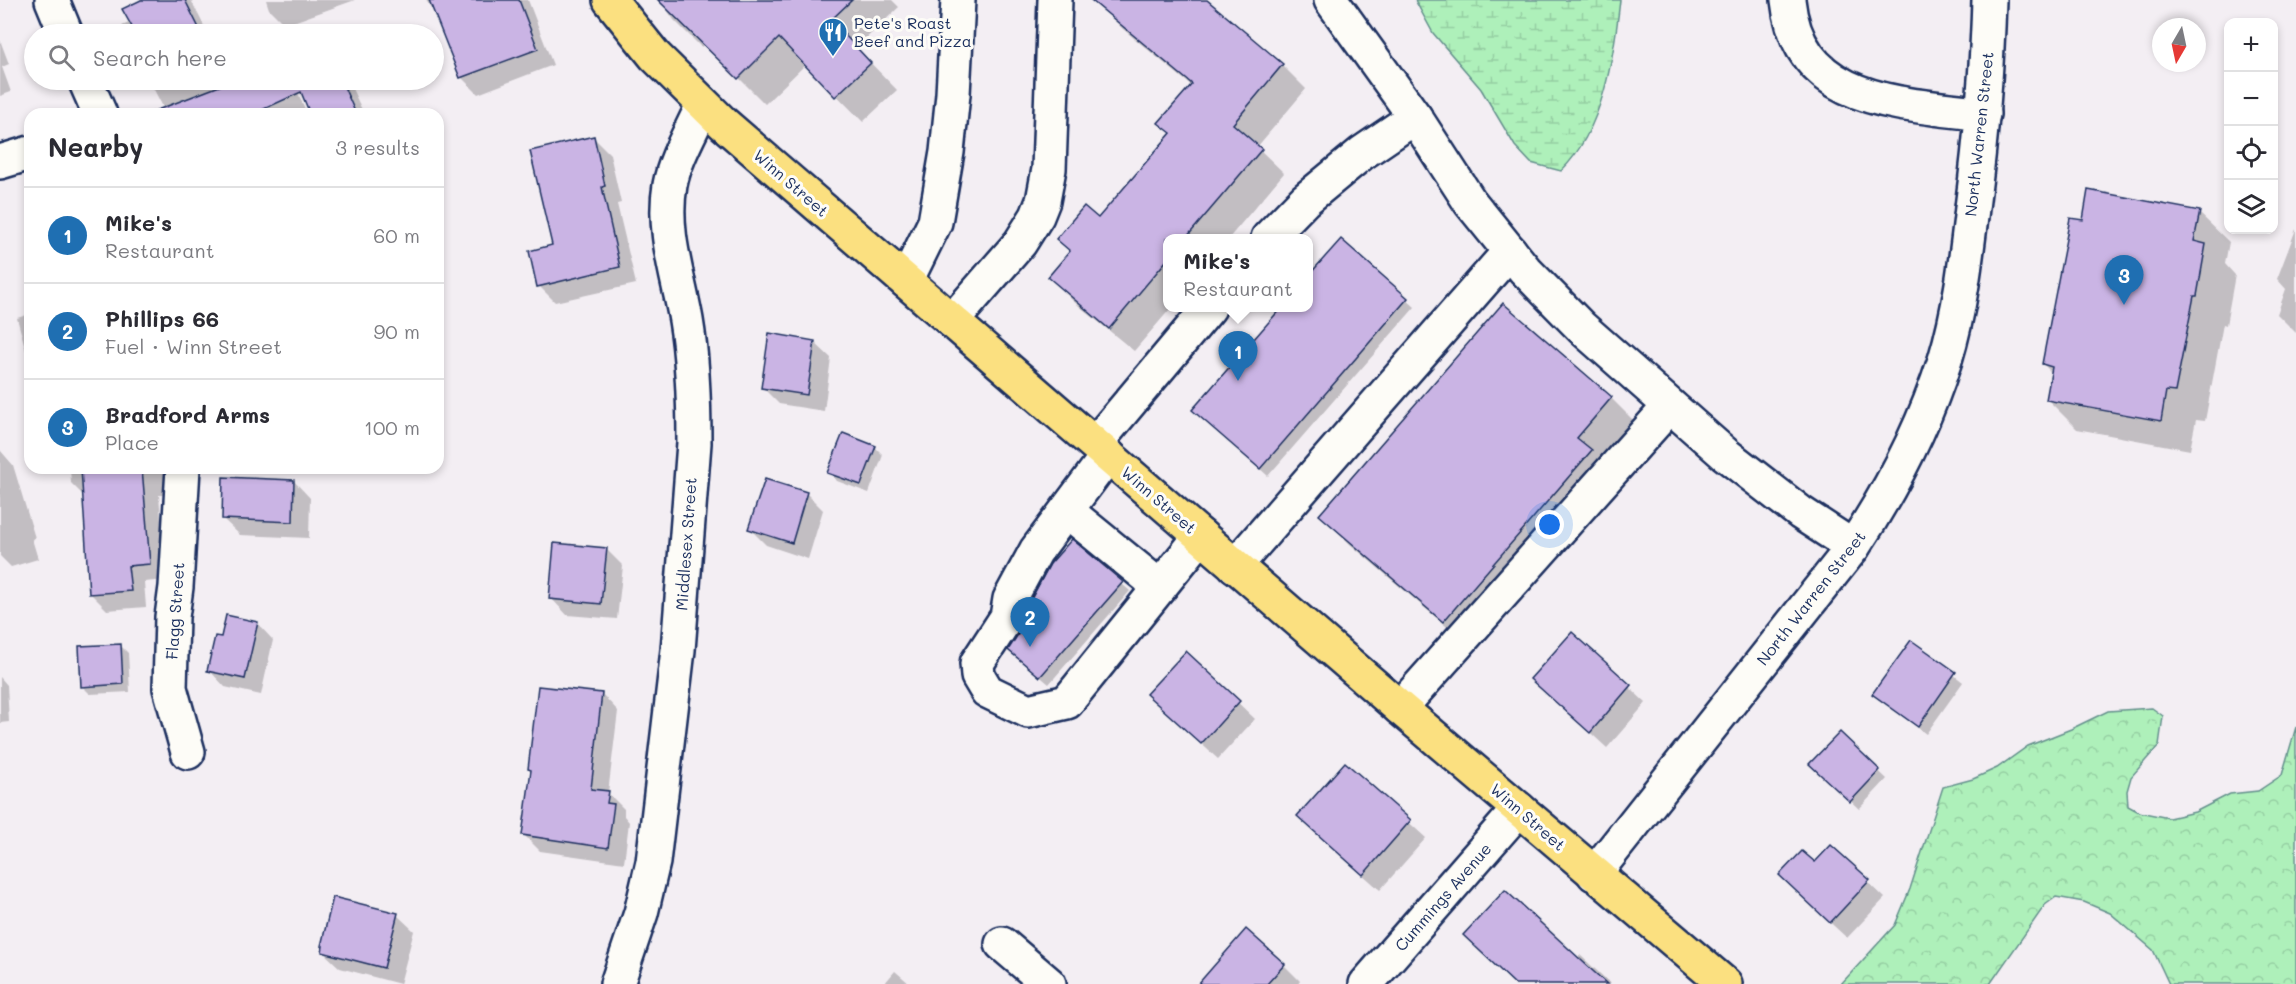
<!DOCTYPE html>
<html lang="en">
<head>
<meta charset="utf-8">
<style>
	:root { --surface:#fff; --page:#f7f7f7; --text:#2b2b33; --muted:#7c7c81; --line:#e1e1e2; --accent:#1f6fb2 }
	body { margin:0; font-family:Mali,sans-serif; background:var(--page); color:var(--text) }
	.controls { position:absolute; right:18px; top:18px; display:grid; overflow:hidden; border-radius:12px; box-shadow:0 3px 9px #0003 }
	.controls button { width:54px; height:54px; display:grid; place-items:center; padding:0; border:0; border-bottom:2px solid var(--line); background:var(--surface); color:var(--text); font:30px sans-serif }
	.compass { position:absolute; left:2152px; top:18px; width:54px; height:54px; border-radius:50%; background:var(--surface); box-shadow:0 3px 9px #0003; rotate:189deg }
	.you { position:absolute; left:1550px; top:525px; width:21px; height:21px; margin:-15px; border:4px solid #fff; border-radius:50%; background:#1a73e8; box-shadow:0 0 0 9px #1a73e833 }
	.badge { display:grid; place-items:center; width:39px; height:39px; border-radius:50%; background:var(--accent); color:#fff; font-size:20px; font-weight:700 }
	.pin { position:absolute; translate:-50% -50px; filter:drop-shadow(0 2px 3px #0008) }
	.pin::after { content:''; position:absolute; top:32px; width:21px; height:18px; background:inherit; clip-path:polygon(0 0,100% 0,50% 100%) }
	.popup { position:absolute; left:1163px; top:234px; width:150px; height:78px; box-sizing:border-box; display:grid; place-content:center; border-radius:12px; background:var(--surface); filter:drop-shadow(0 2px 4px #0005); font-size:20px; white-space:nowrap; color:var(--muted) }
	.popup b { font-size:22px; color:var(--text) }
	.popup::after { content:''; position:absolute; left:50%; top:100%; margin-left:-12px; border:12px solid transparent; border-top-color:var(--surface) }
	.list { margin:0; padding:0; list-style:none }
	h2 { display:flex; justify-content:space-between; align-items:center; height:78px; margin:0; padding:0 24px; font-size:26px }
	h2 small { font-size:20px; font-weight:400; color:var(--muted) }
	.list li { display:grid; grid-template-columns:39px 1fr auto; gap:18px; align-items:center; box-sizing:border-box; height:96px; padding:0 24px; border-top:2px solid var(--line) }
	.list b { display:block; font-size:22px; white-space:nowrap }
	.list p { margin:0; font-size:20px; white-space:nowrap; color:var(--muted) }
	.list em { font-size:20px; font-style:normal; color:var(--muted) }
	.icon { flex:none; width:33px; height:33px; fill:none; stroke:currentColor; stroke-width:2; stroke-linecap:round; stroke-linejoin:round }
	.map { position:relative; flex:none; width:2296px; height:984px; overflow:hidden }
	.search { position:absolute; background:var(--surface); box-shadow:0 3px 9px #0003; left:24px; top:24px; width:420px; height:66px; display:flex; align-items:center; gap:15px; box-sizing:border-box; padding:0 21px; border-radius:33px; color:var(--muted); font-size:22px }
	.panel { position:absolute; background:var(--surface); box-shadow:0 3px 9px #0003; left:24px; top:108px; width:420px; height:366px; border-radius:18px }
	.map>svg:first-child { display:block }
	.forest { fill:url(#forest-crowns); stroke:#64908c; stroke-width:1.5 }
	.wetland { fill:url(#wetland-marsh); stroke:#64908c; stroke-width:1.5 }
	.shadow { fill:#0003 }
	.building { fill:#cab4e4; stroke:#1b2f5e; stroke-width:1.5 }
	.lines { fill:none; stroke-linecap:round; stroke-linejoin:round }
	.minor-casing { stroke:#1b2f5e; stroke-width:38 }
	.major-casing { stroke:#1b2f5e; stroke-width:38 }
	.minor { stroke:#fdfcf7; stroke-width:33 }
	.major { stroke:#fbe080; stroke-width:33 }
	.labels { text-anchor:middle; stroke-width:6; stroke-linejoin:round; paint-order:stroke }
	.poi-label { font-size:16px; fill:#1b2f5e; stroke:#fdfcf7; text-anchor:start }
	.street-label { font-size:16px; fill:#1b2f5e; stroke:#fdfcf7 }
</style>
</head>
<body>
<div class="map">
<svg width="2296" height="984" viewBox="0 0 2296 984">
	<defs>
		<pattern id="forest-crowns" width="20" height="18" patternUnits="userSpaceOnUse" patternTransform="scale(1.5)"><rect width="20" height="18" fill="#aef0ba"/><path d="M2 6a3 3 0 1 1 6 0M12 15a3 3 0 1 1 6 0" fill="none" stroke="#95cea2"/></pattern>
		<pattern id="wetland-marsh" width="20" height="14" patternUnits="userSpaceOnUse" patternTransform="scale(1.5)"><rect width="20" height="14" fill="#aef0ba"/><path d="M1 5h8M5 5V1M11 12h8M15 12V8" fill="none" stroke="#95cea2"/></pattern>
	</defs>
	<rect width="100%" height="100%" fill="#f3eef3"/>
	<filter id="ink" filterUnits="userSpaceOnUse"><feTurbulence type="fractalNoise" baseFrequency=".0167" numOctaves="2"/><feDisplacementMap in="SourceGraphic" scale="12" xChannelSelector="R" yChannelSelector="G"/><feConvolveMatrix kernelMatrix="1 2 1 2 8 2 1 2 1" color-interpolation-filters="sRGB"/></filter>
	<g filter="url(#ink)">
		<path class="forest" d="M2152 708 2163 716 2159 745 2131 777 2127 791 2128 806 2139 812 2169 818 2195 812 2230 794 2258 791 2282 775 2296 727V984H2169L2153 950 2110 913 2084 902 2056 897 2045 905 1990 984H1841L1895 925 1910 889 1943 787 1973 779 1997 768 2028 746 2071 729 2108 711Z"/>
		<path class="wetland" d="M1415 0H1620C1614 56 1603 130 1561 171L1531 163 1515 146 1481 89 1433 33Z"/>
		<g class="shadow">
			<path d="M144 0H191L208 34H126L122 26 131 22Z"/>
			<path d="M266 0H355L285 25 269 9Z"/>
			<path d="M426 0H528L553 65 478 94 461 77 438 19Z"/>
			<path d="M660 0H892L899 7 856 48 897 90 863 122 806 64 765 104 705 44 701 47 674 20Z"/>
			<path d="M1104 0H1205L1282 65 1306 89 1257 147 1284 173 1229 238H1168V308H1171L1134 351 1073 301 1050 277 1172 134 1160 123 1192 86 1123 29 1099 5Z"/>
			<path d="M0 40 9 64 2 67 11 92 0 96Z"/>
			<path d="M149 80H292L306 111 299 114H150L164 109Z"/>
			<path d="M302 80H348L364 114H312L298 81Z"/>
			<path d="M594 138 610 154 621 203 617 204 636 284 555 302 539 286Z"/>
			<path d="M2199 213 2229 242 2225 264 2235 275 2226 325 2223 324 2205 421 2196 420 2190 450 2077 429 2047 399 2052 373 2043 364 2084 222Z"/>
			<path d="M2296 229V333L2277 314 2286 289 2277 279Z"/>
			<path d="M1341 241 1415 307 1268 476 1194 410 1283 308H1308Z"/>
			<path d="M1503 305 1611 398 1641 428 1474 650 1350 544 1321 515Z"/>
			<path d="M30 314V355L26 351 17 318Z"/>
			<path d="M814 342 831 358 824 411 779 404 763 388Z"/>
			<path d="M875 447 883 455 869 493 837 481 829 472Z"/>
			<path d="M0 450 13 465 35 538 32 539 38 559 11 567 0 556Z"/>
			<path d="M70 468H166L167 495H159L166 580 144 582 146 607 107 610 91 594 85 497 71 483Z"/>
			<path d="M294 481 310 498 309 538 240 535 223 519Z"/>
			<path d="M766 481 807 494 823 510 808 559 766 545 750 529Z"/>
			<path d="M1072 541 1130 591 1049 684 1018 658 1024 627Z"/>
			<path d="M606 549 623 566 617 619 567 615 551 598Z"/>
			<path d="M257 623 273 640 261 695 225 687 209 670Z"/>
			<path d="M1572 634 1646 703 1607 748 1532 679Z"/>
			<path d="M1911 642 1963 682 1926 734 1874 694Z"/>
			<path d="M120 645 128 653 130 692 90 694 82 686Z"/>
			<path d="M1186 653 1255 719 1218 759 1164 710Z"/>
			<path d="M0 677 7 685 9 722 0 723Z"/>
			<path d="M602 694 618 711 608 793 624 809V816L629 822 624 863 540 851 524 835Z"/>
			<path d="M1840 734 1887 779 1859 809 1811 764Z"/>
			<path d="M1345 764 1426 838 1380 890 1315 832Z"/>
			<path d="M1831 847 1885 898 1847 938 1797 892 1815 864Z"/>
			<path d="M397 915 414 931 400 984 340 968 323 952Z"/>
			<path d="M1580 955 1611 984H1516L1577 959Z"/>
			<path d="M1284 965 1300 981 1298 984H1200Z"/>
			<path d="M895 971 910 984H884Z"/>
		</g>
		<g class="building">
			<path d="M141 0H185L202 34H136L122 9Z"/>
			<path d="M429 0H519L538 49 460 78Z"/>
			<path d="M658 0H852L831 20 871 63 835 97 779 38 738 79Z"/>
			<path d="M1091 0H1207L1283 64 1233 124 1262 149 1186 238H1167V260L1109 329 1048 277 1070 251 1056 239 1084 206 1098 218 1171 133 1158 123 1192 84Z"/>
			<path d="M235 80H341L356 114H310L301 92 253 114H153L152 112Z"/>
			<path d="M594 136 605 186 602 187 620 267 537 287 529 251 552 245 530 151Z"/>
			<path d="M2088 190 2200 211 2194 241 2206 244 2197 296H2194L2175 392 2166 391 2161 421 2046 400 2052 367 2042 364 2070 218 2083 220Z"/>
			<path d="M1341 239 1408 298 1260 469 1192 410 1281 308H1308V276Z"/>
			<path d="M1503 303 1612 397 1577 438 1592 450 1443 622 1319 515Z"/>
			<path d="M769 333 815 341 807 395 761 388Z"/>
			<path d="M843 433 876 446 861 485 827 473Z"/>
			<path d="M81 468H142L150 564 128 566 131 591 89 594Z"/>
			<path d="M223 477 294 480 293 522 222 519Z"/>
			<path d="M765 479 807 492 792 543 748 529Z"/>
			<path d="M1072 539 1123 582 1040 677 1008 650 1023 627 1028 605 1050 564Z"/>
			<path d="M554 543 607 548 601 604 549 599Z"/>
			<path d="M226 615 258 622 245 679 207 671 215 636 221 637Z"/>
			<path d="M1572 632 1631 685 1590 733 1530 679Z"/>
			<path d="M1911 640 1956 672 1918 727 1872 694Z"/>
			<path d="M121 644 123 684 81 687 79 646Z"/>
			<path d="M1186 651 1240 701 1201 744 1146 694Z"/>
			<path d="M538 686 602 693 591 789 609 791 607 803 614 804 608 848 522 835 531 770 528 769Z"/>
			<path d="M1840 732 1880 770 1850 802 1809 764Z"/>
			<path d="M1345 762 1411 820 1363 875 1297 816Z"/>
			<path d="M1831 845 1870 880 1830 923 1779 875 1802 851 1815 862Z"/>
			<path d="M1505 890 1607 984H1515L1463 935Z"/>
			<path d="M333 897 398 913 384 968 322 952 323 946H321Z"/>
			<path d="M1246 929 1285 964 1267 984H1198Z"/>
		</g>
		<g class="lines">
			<g class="minor-casing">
				<g id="minor">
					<path d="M52 0 66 34"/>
					<path d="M1331 0 1415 117 1470 202 1525 270 1582 328 1725 454 1801 513 1853 547"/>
					<path d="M1788 0C1799 105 1902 103 1983 114"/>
					<path d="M85 80 100 114"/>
					<path d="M0 162 30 153"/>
					<path d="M1268 238 1305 200 1362 153 1415 117"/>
					<path d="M906 281 935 222 947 152 953 94 958 0"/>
					<path d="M952 321 1020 243 1037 216 1043 201 1049 169 1055 0"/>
					<path d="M1095 444 1209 308"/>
					<path d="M1108 455 1036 551 1010 599 1007 617 977 663 978 676 987 691 1028 711 1067 702 1201 536"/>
					<path d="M183 468 176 587 172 617 170 688 188 752"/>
					<path d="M1067 511 1160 587"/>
					<path d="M1235 566 1510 251"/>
					<path d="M1400 708 1670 406"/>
					<path d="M1594 874 1853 547C1891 490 1924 426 1945 360 1960 311 1966 260 1972 208 1981 139 1987 70 1989 0"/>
					<path d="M1002 944 1049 984"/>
					<path d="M617 984 641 913 653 862 678 650 694 443C694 402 693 361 686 320 678 275 662 231 670 185 675 158 692 130 703 105"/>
					<path d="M1366 984 1519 809"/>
				</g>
			</g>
			<g class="major-casing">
				<path id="major" d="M610 0 655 56 724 124 1400 708 1725 984"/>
			</g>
			<use href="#minor" class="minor"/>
			<use href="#major" class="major"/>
		</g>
	</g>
	<defs>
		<g id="restaurant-pin" transform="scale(1.5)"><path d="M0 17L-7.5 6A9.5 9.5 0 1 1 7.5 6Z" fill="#1f6fb2" stroke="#fdfcf7"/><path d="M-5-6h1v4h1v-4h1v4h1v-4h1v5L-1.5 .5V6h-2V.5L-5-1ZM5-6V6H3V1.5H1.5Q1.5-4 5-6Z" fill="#fff"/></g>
	</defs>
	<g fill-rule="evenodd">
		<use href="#restaurant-pin" x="833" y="32"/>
	</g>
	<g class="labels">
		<g class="poi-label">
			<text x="854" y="29">Pete's Roast<tspan x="854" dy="18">Beef and Pizza</tspan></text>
		</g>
		<g class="street-label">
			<text transform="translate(1979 134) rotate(-84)" y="6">North Warren Street</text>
			<text transform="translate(791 183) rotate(41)" y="6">Winn Street</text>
			<text transform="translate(1159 500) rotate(41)" y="6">Winn Street</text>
			<text transform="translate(686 544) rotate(-86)" y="6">Middlesex Street</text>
			<text transform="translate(1811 598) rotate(-52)" y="6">North Warren Street</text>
			<text transform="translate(175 611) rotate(-86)" y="6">Flagg Street</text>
			<text transform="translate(1528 817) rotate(41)" y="6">Winn Street</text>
			<text transform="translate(1443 897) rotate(-49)" y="6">Cummings Avenue</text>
		</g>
	</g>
</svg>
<div class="controls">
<button>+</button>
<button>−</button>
<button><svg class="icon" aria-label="locate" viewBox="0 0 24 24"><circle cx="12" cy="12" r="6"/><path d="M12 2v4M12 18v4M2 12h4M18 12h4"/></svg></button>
<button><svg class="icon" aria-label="layers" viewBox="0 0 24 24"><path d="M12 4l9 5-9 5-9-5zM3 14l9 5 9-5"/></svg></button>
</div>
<svg class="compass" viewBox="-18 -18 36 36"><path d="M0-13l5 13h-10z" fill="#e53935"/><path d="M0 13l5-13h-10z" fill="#7c7c81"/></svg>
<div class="you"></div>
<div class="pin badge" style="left:1238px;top:381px">1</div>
<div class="popup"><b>Mike's</b>Restaurant</div>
<div class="pin badge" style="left:1030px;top:647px">2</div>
<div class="pin badge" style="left:2124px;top:305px">3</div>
<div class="search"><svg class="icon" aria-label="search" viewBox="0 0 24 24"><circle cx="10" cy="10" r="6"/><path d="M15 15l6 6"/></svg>Search here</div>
<section class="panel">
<h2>Nearby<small>3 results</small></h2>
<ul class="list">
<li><span class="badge">1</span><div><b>Mike's</b><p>Restaurant</p></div><em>60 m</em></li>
<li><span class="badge">2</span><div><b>Phillips 66</b><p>Fuel · Winn Street</p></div><em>90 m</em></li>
<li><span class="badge">3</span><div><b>Bradford Arms</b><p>Place</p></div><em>100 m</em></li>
</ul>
</section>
</div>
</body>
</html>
